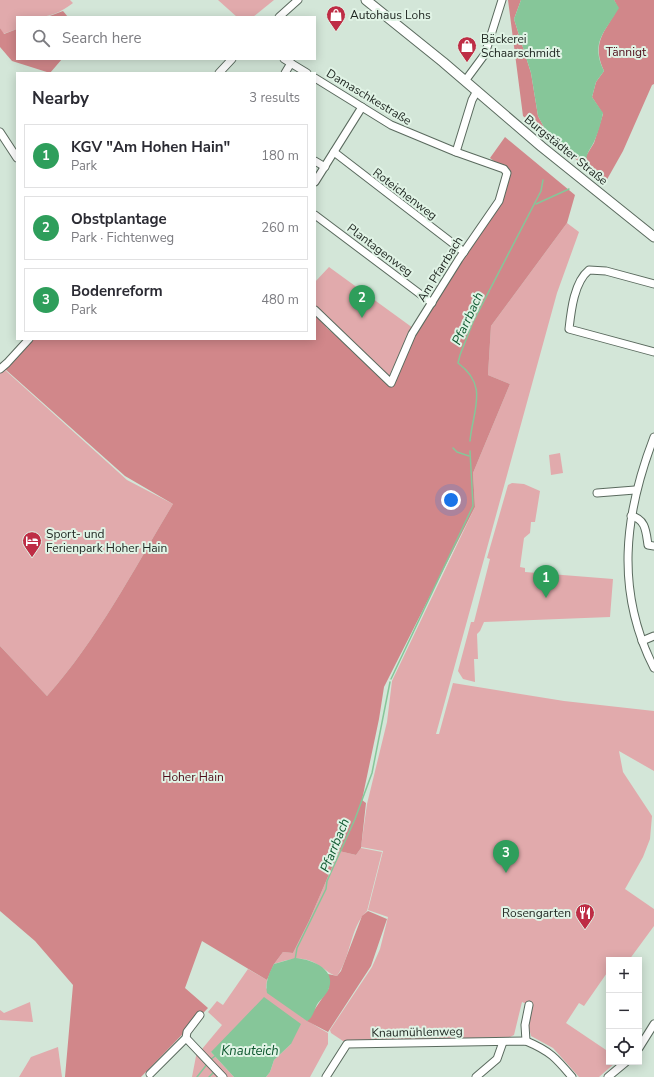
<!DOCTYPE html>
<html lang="en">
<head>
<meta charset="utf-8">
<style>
	:root { --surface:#fff; --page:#f7f7f7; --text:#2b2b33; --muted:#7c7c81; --line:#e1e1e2; --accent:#be2d45 }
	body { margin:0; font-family:"Nunito Sans",sans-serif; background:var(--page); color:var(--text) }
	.controls { position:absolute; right:12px; bottom:12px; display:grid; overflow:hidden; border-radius:0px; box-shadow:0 2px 10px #0003 }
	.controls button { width:36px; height:36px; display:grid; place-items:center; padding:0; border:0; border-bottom:1px solid var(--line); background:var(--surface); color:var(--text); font:20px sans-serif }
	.you { position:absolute; left:451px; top:500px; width:14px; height:14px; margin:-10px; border:3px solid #fff; border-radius:50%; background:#1a73e8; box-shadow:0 0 0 6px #1a73e833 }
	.badge { display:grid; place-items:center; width:26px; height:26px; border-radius:50%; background:var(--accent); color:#fff; font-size:13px; font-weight:700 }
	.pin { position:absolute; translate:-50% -33px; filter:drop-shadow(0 1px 2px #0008) }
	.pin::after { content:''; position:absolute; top:21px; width:14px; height:12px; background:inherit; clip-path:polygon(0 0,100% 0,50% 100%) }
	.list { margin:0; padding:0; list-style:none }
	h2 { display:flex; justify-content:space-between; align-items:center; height:52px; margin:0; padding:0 16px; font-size:17px }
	h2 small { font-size:13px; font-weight:400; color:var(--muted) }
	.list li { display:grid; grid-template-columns:26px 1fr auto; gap:12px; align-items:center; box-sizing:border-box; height:64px; margin:0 8px 8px; padding:0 8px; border:1px solid var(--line); border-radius:0px }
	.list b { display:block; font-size:15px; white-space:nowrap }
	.list p { margin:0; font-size:13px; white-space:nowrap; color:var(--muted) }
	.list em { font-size:13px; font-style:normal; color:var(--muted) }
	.icon { flex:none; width:22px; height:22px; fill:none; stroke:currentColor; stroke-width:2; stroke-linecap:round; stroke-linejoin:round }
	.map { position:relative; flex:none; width:654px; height:1077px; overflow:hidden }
	.search { position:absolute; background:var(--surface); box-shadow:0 2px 10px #0003; left:16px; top:16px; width:300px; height:44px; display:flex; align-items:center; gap:10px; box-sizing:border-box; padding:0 14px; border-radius:0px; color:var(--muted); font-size:15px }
	.panel { position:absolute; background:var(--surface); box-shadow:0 2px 10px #0003; left:16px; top:72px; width:300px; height:268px; border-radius:0px }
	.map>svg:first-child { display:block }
	.green { fill:#e1aaac }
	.forest { fill:#d1878a }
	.water { fill:#86c699 }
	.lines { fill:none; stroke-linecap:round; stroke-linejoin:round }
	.stream { stroke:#86c699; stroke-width:1.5 }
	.minor-casing { stroke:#5a6a5e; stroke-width:9 }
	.major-casing { stroke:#5a6a5e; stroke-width:11 }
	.minor { stroke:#fff; stroke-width:7 }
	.major { stroke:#fff; stroke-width:9 }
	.labels { text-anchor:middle; stroke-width:4; stroke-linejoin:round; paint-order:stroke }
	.poi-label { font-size:12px; fill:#1e2520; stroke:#e0f3e5; text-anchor:start }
	.park-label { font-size:12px; fill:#4f0c18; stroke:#e0f3e5 }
	.street-label { font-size:12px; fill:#1e2520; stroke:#e0f3e5 }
	.water-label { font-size:13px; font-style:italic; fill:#0e582f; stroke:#e0f3e5 }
</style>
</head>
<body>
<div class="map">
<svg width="654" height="1077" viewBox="0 0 654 1077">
	<rect width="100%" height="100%" fill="#d3e6d8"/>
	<g class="green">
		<path d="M0 0H70L73 3C52 19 42 17 17 17V29L3 34 0 28Z"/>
		<path d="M218 0H274L253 17H237Z"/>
		<path d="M567 223 579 232 557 293 436 734H439L453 683 564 701 654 711V771L619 751 623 772 652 816 650 839 643 857 625 889 654 909V926L629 960H609V970L584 1006 579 1003 566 1023 609 1052V1062H616L599 1077H579L553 1048 531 1036 528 1024 531 1006 522 1002 514 1035 510 1037 343 1041 331 1033 330 1030 372 967 380 949 388 917 368 910 383 851 361 847 367 804 387 722 392 681 475 507 473 473 510 384 488 375 491 326Z"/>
		<path d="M329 267 413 328 391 372 390 380 315 308V282Z"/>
		<path d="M5 370 127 480 173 504C134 569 98 639 47 696L0 646V373Z"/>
		<path d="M560 453 563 473 551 475 549 455Z"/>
		<path d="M512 483 524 484 540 491 535 522H531L530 533 524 538 520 567 525 568V572L613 579 610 617 484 622 480 631 477 634 478 659H474L475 682 463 679 458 671 471 622H474L490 559 487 558 508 485Z"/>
		<path d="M361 848 382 852 367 911C350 927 351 957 337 976 329 974 328 971 321 967 306 955 291 958 274 964L283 952 293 953 309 921 339 851 356 855Z"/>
		<path d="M248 969 267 980 266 988C285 1006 305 1020 328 1033V1044L310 1077H266L270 1072 274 1060 291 1044 211 1052 234 1077H192L197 1051 202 1049 222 1025 208 1012 217 1001 223 1005Z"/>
		<path d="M30 1002 33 1022 0 1020V1010L4 1013Z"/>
		<path d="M58 1047 62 1077H19L31 1057Z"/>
	</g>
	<g class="forest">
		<path d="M508 0H521L514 19 531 73 538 116 545 129 585 162 586 156 594 143 603 114 592 97 596 82 604 71C591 42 605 32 618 8L614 0H654V84L652 85 623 151 605 183 523 116Z"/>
		<path d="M63 11 68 17H47Z"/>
		<path d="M0 28 4 34 17 29V59H62L50 73 12 61 0 47Z"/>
		<path d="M505 137 575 195 567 223 491 326 488 375 510 384 473 473 475 507 384 687 379 719 362 800 366 803 361 848 356 855 339 851 309 921 293 953 283 952 274 964 267 980 202 941 185 988 208 1008 141 1077H65L73 985 35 941 0 911V646L47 696C98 639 134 569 173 504L125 476 5 369 28 339H315V313L327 328 391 383 412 334 499 201 506 181 504 169 490 158Z"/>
		<path d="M368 911 387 919 371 966 328 1032 307 1021 329 988 328 974 337 976 341 971 362 916Z"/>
	</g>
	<g class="water">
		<path d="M521 0H614L619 8C605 32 590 42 604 71L596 82 592 97 603 113C601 123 598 133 594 142 590 150 586 153 586 163L545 129 538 116 531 73 514 19Z"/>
		<path d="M295 958C310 959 336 968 329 988 327 994 322 998 318 1003 314 1009 314 1017 307 1021L267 993C265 983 269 973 274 964Z"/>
		<path d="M264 997 301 1024 291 1044 274 1060 270 1072 266 1077H234L211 1052Z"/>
	</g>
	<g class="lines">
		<g class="stream">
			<path d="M536 204 569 189"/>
			<path d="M470 441C473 409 489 386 458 363L460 355 473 322 541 191 543 180"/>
			<path d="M453 448 457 452 469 456"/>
			<path d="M391 679 473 506 470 451"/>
			<path d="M295 960 297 948 326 889 327 881 355 819 372 773 390 682"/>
			<path d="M210 1060 215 1056"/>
			<path d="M197 1077 208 1063"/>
			<path d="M209 1077 213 1073"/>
		</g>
		<g class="minor-casing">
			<g id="minor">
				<path d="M279 17 298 0"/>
				<path d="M284 59 307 73"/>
				<path d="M219 73 232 59"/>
				<path d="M285 73 291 63"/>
				<path d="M315 78 391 125 456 152 504 169 507 173 499 201 459 259 412 334 391 383 315 310"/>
				<path d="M465 81 485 54 502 0"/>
				<path d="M0 132 17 158"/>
				<path d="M334 152 464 252"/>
				<path d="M456 152 472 100 477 91"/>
				<path d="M315 161 325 167"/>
				<path d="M315 182 362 107"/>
				<path d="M315 215 432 303"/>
				<path d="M654 284 606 271 589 270C574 282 571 311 569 329L654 352"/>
				<path d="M0 369 7 363 29 339"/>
				<path d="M654 437C624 515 615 591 654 668"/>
				<path d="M597 493 635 490"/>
				<path d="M631 516C646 519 646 532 648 545L654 546"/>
				<path d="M642 641 654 636"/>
				<path d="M186 1038 223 1077"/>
				<path d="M526 1041 525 1025 529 1005"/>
				<path d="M639 1048 654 1024"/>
				<path d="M150 1074 186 1038 187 1032 200 1015"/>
				<path d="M326 1077 347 1044 526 1041C550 1051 556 1058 572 1077"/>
				<path d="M476 1077 497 1059 503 1042"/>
				<path d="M608 1077 626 1062"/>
			</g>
		</g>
		<g class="major-casing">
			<path id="major" d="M366 0 443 62 542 147 654 237"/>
		</g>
		<use href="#minor" class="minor"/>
		<use href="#major" class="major"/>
	</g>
	<defs>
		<g id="shop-pin" transform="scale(1)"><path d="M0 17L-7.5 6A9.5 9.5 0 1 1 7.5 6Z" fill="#be2d45" stroke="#e0f3e5"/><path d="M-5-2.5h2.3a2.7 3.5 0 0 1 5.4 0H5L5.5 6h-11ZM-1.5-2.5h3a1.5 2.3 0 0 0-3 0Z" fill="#fff"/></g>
		<g id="hotel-pin" transform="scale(1)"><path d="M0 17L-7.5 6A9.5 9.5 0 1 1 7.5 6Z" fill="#be2d45" stroke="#e0f3e5"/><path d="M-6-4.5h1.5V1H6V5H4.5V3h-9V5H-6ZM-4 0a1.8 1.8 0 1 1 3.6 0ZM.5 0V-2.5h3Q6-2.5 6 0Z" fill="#fff"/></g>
		<g id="restaurant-pin" transform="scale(1)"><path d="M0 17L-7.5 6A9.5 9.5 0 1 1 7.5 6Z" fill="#be2d45" stroke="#e0f3e5"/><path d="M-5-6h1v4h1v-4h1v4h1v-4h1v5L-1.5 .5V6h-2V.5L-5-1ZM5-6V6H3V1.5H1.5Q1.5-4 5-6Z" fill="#fff"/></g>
	</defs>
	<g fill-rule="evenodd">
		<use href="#shop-pin" x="336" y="15"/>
		<use href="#shop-pin" x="467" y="46"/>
		<use href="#hotel-pin" x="32" y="541"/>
		<use href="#restaurant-pin" x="585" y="913"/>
	</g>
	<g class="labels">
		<g class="poi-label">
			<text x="350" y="19">Autohaus Lohs</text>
			<text x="481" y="43">Bäckerei<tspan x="481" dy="14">Schaarschmidt</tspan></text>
			<text x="46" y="538">Sport- und<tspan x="46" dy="14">Ferienpark Hoher Hain</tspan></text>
			<text x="571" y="917" text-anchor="end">Rosengarten</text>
		</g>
		<g class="park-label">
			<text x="626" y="56">Tännigt</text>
			<text x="193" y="781">Hoher Hain</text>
		</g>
		<g class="street-label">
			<text transform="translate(369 97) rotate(31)" y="4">Damaschkestraße</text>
			<text transform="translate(566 150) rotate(39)" y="4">Burgstädter Straße</text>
			<text transform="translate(405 194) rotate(37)" y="4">Roteichenweg</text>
			<text transform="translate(380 250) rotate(37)" y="4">Plantagenweg</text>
			<text transform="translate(440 269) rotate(-58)" y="4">Am Pfarrbach</text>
			<text transform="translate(417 1032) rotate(-1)" y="4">Knaumühlenweg</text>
		</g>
		<g class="water-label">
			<text transform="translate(467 318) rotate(-65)" y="5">Pfarrbach</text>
			<text transform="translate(334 845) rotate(-68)" y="5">Pfarrbach</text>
			<text x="250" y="1055">Knauteich</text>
		</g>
	</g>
</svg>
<div class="controls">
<button>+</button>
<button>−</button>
<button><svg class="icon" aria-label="locate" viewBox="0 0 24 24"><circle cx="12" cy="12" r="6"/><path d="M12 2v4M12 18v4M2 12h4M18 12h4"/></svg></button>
</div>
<div class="you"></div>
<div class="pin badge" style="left:546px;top:598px;background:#2e9e5b">1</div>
<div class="pin badge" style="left:362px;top:318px;background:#2e9e5b">2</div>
<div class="pin badge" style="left:506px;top:873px;background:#2e9e5b">3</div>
<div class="search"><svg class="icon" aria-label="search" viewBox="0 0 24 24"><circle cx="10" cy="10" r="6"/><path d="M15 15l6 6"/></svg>Search here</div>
<section class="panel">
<h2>Nearby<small>3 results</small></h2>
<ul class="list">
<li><span class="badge" style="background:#2e9e5b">1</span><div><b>KGV &quot;Am Hohen Hain&quot;</b><p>Park</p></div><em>180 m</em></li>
<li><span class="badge" style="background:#2e9e5b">2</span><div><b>Obstplantage</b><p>Park · Fichtenweg</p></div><em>260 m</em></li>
<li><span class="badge" style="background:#2e9e5b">3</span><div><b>Bodenreform</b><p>Park</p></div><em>480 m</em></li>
</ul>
</section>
</div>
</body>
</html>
